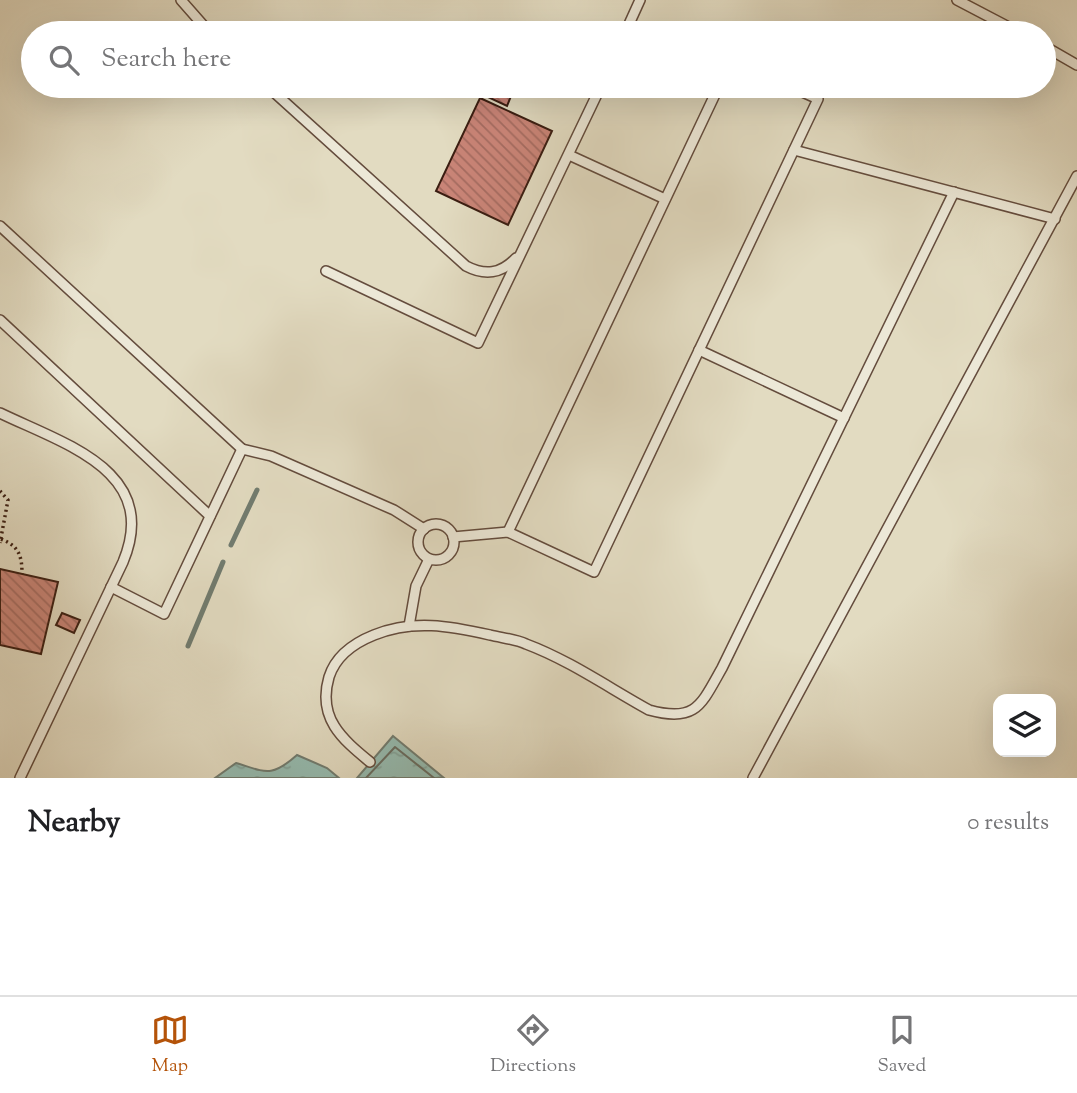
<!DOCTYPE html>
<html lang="en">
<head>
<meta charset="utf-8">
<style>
	:root { --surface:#fff; --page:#f2f2f2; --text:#202124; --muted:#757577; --line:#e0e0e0; --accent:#b45309 }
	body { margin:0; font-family:"Sorts Mill Goudy",serif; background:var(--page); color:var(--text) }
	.controls { position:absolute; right:21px; bottom:21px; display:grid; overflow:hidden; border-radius:14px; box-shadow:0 7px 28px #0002 }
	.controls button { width:63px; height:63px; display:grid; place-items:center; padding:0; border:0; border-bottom:2px solid var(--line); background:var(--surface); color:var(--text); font:35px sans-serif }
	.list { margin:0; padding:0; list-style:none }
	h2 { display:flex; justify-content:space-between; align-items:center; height:91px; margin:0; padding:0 28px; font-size:30px }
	h2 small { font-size:23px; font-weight:400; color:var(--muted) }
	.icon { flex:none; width:38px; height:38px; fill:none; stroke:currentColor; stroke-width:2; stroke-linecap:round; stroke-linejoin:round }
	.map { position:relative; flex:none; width:1077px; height:778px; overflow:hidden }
	.search { position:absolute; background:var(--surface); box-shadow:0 7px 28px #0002; left:21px; right:21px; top:21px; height:77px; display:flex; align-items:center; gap:18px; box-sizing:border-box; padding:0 24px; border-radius:38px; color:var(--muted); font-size:26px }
	.sheet { height:217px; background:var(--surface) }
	nav { display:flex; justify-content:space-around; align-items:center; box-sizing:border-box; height:98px; border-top:2px solid var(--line); background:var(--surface); font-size:19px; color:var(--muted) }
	nav a { display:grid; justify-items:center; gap:4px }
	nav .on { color:var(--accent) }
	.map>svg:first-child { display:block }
	.water { fill:url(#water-ripples); stroke:#717c70; stroke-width:2 }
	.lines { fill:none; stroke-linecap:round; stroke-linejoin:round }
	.shore { stroke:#686c60; stroke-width:2 }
	.stream { stroke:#717c70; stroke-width:5 }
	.building { fill:url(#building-back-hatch); stroke:#3a1d11; stroke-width:2 }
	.service-casing { stroke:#644c3d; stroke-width:12 }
	.path { stroke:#3a1d11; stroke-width:3.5; stroke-dasharray:2 3.5; stroke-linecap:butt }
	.service { stroke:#ece8d7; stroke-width:9 }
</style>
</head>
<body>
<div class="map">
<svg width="1077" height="778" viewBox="0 0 1077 778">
	<defs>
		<pattern id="water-ripples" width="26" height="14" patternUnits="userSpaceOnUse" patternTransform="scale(1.75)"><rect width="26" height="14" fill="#95bbb0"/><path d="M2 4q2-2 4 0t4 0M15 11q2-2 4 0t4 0" fill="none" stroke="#81a096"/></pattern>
		<pattern id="building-back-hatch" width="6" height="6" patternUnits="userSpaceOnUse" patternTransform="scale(1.75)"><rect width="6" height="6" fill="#c98477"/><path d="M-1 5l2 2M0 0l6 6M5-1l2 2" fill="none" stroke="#a46b60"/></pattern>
	</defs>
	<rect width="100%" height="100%" fill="#e2dbc1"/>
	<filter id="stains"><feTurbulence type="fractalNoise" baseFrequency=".00286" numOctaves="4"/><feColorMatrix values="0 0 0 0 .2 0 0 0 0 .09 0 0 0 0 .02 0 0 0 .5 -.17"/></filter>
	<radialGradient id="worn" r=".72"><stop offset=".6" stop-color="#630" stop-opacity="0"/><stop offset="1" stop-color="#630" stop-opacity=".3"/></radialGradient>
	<g class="water">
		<path d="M393 736 444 778H357Z"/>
		<path d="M297 755 327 768 339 778H215L236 763C266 772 271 778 297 755Z"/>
	</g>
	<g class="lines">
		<path class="shore" d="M366 778 395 747 434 778"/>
		<g class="stream">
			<path d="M231 545 257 490"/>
			<path d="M188 646 223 562"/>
		</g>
	</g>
	<g class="building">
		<path d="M475 86H501L513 91 507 106 473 90Z"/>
		<path d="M480 98 552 131 508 225 436 191Z"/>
		<path d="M0 569 58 582 41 654 0 645Z"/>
		<path d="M62 613 80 620 74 633 56 625Z"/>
	</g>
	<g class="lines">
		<g class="service-casing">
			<g id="service">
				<path d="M181 0 210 33"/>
				<path d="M957 0 1020 33"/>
				<path d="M625 33 640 0"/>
				<path d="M1044 46 1077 65"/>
				<path d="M267 86 466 266C485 276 501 274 516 258"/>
				<path d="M794 150 1055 219"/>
				<path d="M569 155 665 199"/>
				<path d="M0 226 242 449"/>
				<path d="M326 271 478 343 601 86"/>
				<path d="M0 320 210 516"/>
				<path d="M699 350 844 418"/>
				<path d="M0 413C64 444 161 471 123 562L20 778"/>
				<circle cx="436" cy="542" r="18"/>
				<path d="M508 532 719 86"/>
				<path d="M453 537 508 532 594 572 818 99 789 86"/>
				<path d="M111 587 164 614 242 449 271 456 394 510 424 529"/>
				<path d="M409 626 416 586 429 559"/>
				<path d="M370 762C342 739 317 718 329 677 336 655 354 643 374 635 413 619 450 626 490 635 502 638 515 639 526 644 569 660 609 688 649 710 696 723 701 705 722 668L954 192"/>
				<path d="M753 778 1077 176"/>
			</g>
		</g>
		<g class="path">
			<path d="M0 491 8 500 0 543"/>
			<path d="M1 539C19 546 22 556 22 574"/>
		</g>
		<use href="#service" class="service"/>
	</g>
	<rect width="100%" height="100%" filter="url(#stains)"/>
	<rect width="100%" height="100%" fill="url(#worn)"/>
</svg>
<div class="controls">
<button><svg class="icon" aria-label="layers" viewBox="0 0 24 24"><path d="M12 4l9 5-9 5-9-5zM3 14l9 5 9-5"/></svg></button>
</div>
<div class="search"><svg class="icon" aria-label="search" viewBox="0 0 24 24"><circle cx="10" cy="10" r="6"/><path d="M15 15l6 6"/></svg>Search here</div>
</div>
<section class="sheet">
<h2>Nearby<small>0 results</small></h2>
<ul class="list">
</ul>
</section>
<nav>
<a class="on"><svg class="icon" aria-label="map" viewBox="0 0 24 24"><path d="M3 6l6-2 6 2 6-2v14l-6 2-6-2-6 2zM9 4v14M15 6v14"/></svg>Map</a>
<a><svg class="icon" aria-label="directions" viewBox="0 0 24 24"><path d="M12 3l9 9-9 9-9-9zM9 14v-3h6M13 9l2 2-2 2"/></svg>Directions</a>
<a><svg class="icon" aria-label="saved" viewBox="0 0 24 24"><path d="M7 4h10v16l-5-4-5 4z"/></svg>Saved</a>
</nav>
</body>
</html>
